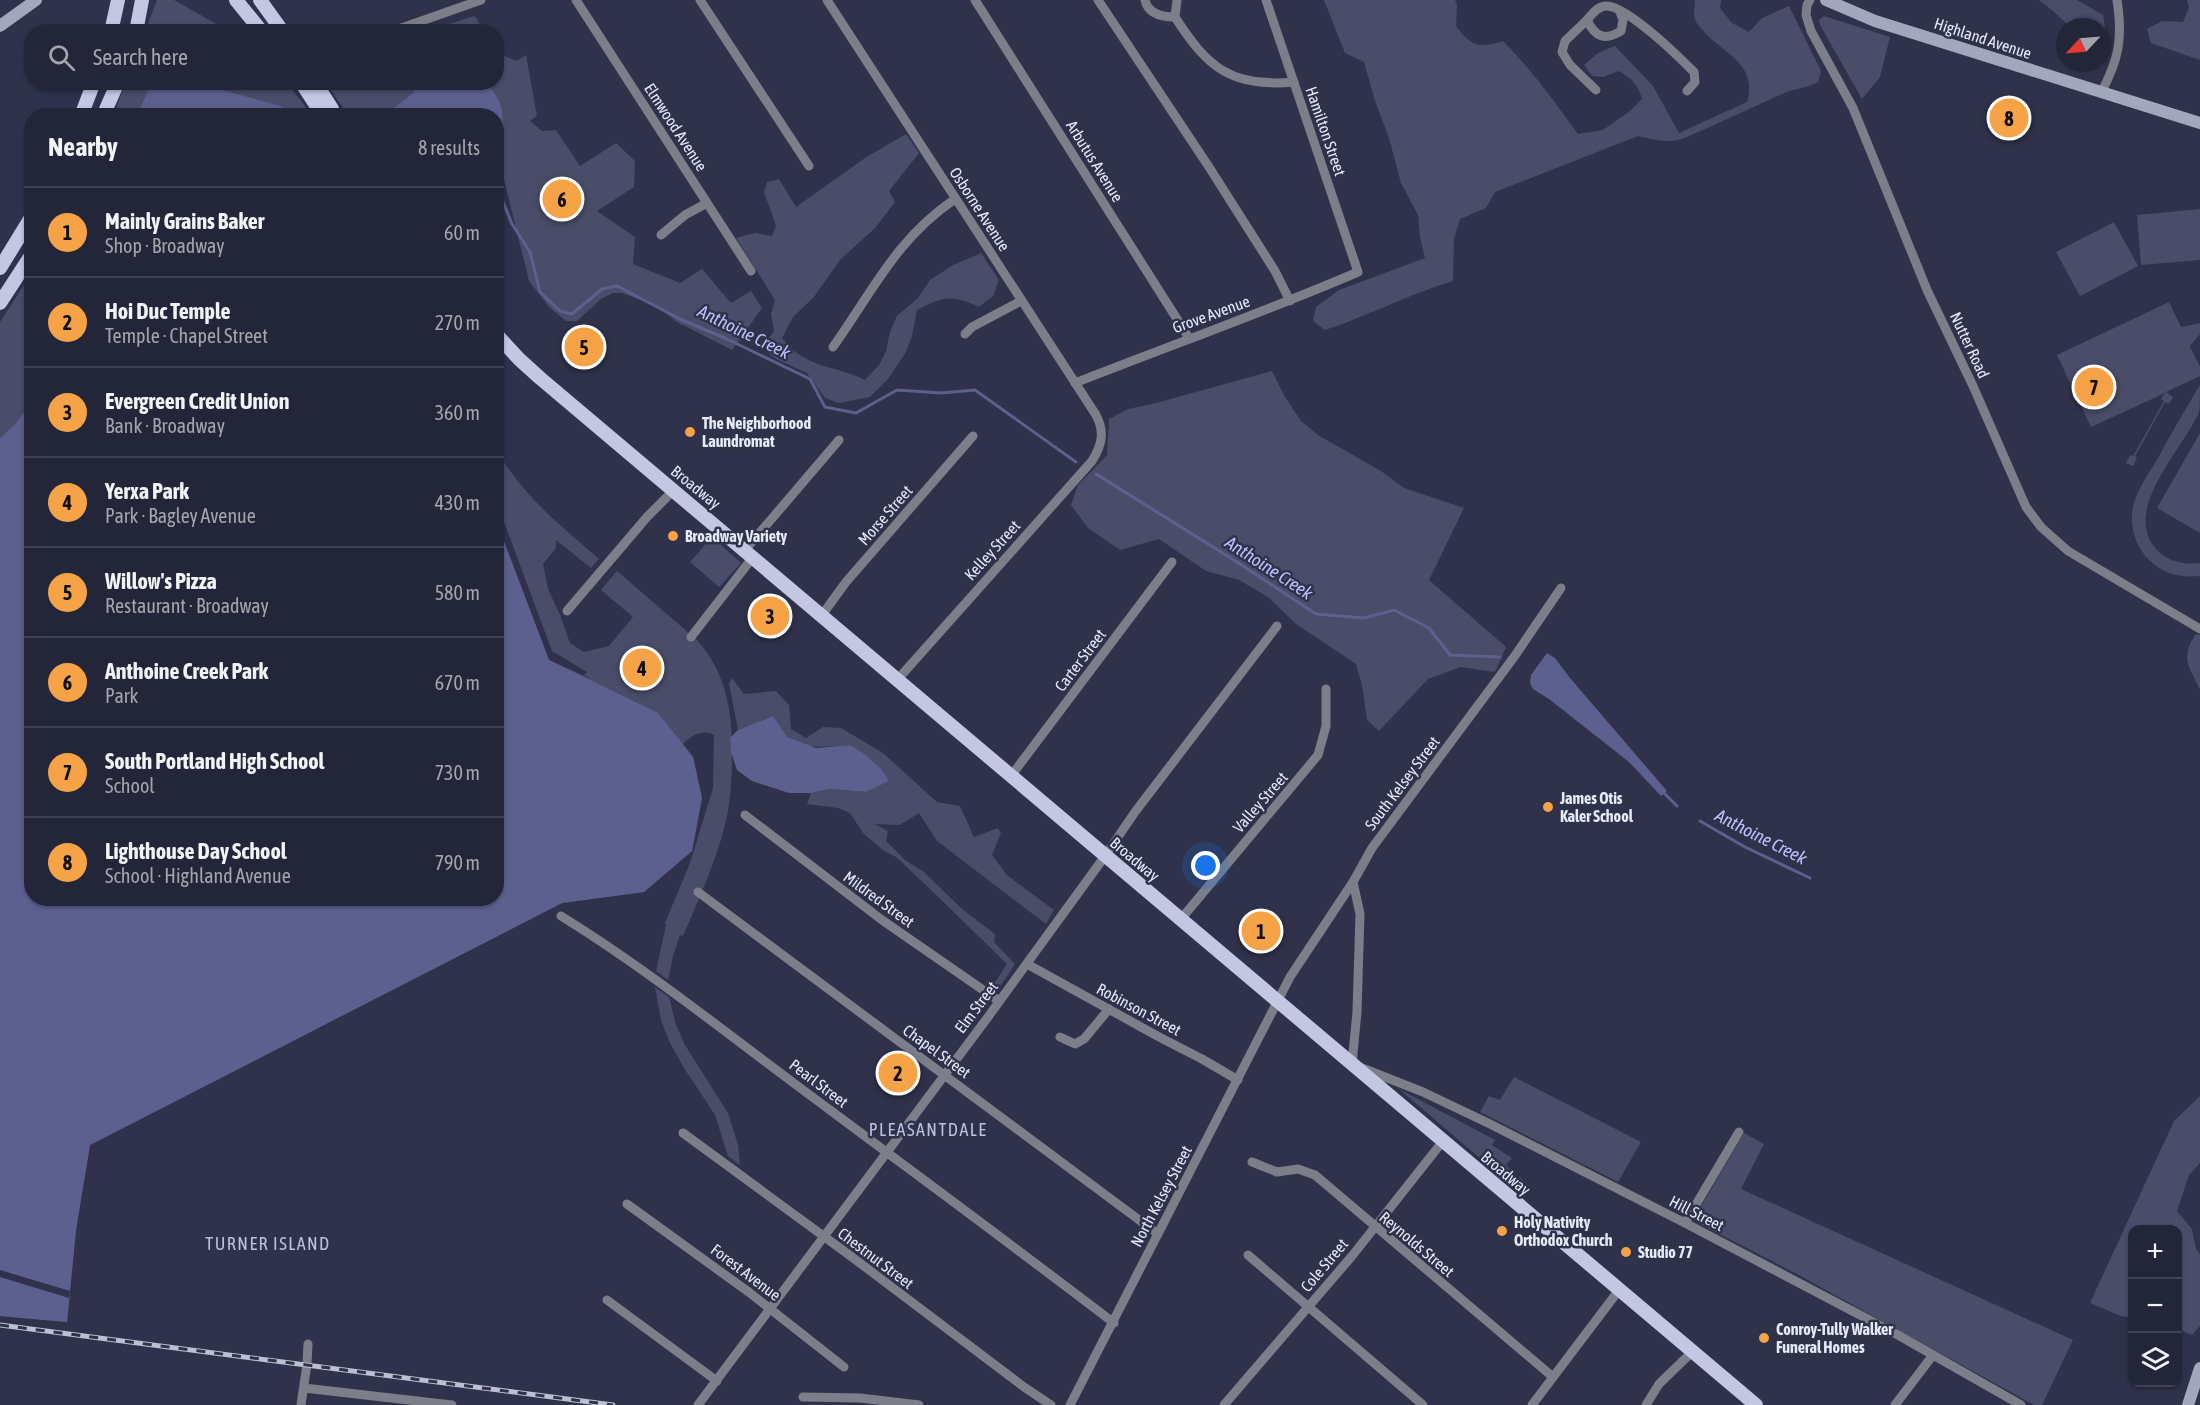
<!DOCTYPE html>
<html lang="en">
<head>
<meta charset="utf-8">
<style>
	:root { --surface:#232638; --page:#2b2e40; --text:#f1f3f6; --muted:#a3a5ae; --line:#404353; --accent:#f6a247 }
	body { margin:0; font-family:"Asap Condensed",sans-serif; background:var(--page); color:var(--text) }
	.controls { position:absolute; right:18px; bottom:18px; display:grid; overflow:hidden; border-radius:12px; box-shadow:0 2px 4px #0004 }
	.controls button { width:54px; height:54px; display:grid; place-items:center; padding:0; border:0; border-bottom:2px solid var(--line); background:var(--surface); color:var(--text); font:30px sans-serif }
	.compass { position:absolute; left:2056px; top:18px; width:54px; height:54px; border-radius:50%; background:var(--surface); box-shadow:0 2px 4px #0004; rotate:244deg }
	.you { position:absolute; left:1206px; top:866px; width:21px; height:21px; margin:-15px; border:4px solid #fff; border-radius:50%; background:#1a73e8; box-shadow:0 0 0 9px #1a73e833 }
	.badge { display:grid; place-items:center; width:39px; height:39px; border-radius:50%; background:var(--accent); color:#111; font-size:20px; font-weight:700 }
	.pin { position:absolute; translate:-50% -50%; border:3px solid #fff; box-shadow:0 2px 6px #0006 }
	.list { margin:0; padding:0; list-style:none }
	h2 { display:flex; justify-content:space-between; align-items:center; height:78px; margin:0; padding:0 24px; font-size:26px }
	h2 small { font-size:20px; font-weight:400; color:var(--muted) }
	.list li { display:grid; grid-template-columns:39px 1fr auto; gap:18px; align-items:center; box-sizing:border-box; height:90px; padding:0 24px; border-top:2px solid var(--line) }
	.list b { display:block; font-size:22px; white-space:nowrap }
	.list p { margin:0; font-size:20px; white-space:nowrap; color:var(--muted) }
	.list em { font-size:20px; font-style:normal; color:var(--muted) }
	.icon { flex:none; width:33px; height:33px; fill:none; stroke:currentColor; stroke-width:2; stroke-linecap:round; stroke-linejoin:round }
	.map { position:relative; flex:none; width:2200px; height:1405px; overflow:hidden }
	.search { position:absolute; background:var(--surface); box-shadow:0 2px 4px #0004; left:24px; top:24px; width:480px; height:66px; display:flex; align-items:center; gap:15px; box-sizing:border-box; padding:0 21px; border-radius:24px; color:var(--muted); font-size:22px }
	.panel { position:absolute; background:var(--surface); box-shadow:0 2px 4px #0004; left:24px; top:108px; width:480px; height:798px; border-radius:24px }
	.map>svg:first-child { display:block }
	.green { fill:#494d69 }
	.water { fill:#5b608f }
	.pier { fill:#2f324a }
	.lines { fill:none; stroke-linecap:round; stroke-linejoin:round }
	.stream { stroke:#5b608f; stroke-width:3 }
	.street { stroke:#7c7e8a; stroke-width:9 }
	.secondary { stroke:#a4a7bb; stroke-width:12 }
	.primary { stroke:#c3c7e1; stroke-width:14 }
	.rail-casing { stroke:#bdc0d1; stroke-width:5 }
	.rail { stroke:#2f324a; stroke-width:3; stroke-dasharray:9; stroke-linecap:butt }
	.poi-dot { fill:#f6a247; stroke:#2f324a; stroke-width:2 }
	.labels { text-anchor:middle; stroke-width:5; stroke-linejoin:round; paint-order:stroke }
	.street-label { font-size:16px; fill:#e6e9f8; stroke:#2f324a }
	.poi-label { font-size:16px; font-weight:bold; fill:#e6e9f8; stroke:#2f324a; text-anchor:start }
	.water-label { font-size:18px; font-style:italic; fill:#bbc3fe; stroke:#2f324a }
	.neighbourhood-label { font-size:18px; letter-spacing:1.5px; fill:#bcc1df; stroke:#2f324a }
</style>
</head>
<body>
<div class="map">
<svg width="2200" height="1405" viewBox="0 0 2200 1405">
	<rect width="100%" height="100%" fill="#2f324a"/>
	<g class="green">
		<path d="M157 0H174L229 31H145Z"/>
		<path d="M1324 0H1455L1457 5 1456 26C1471 46 1479 49 1503 41 1531 69 1555 102 1578 134L1603 130 1630 111 1642 99C1638 84 1632 79 1619 71L1603 77 1592 76 1584 65 1598 53 1615 46 1653 86 1679 133 1747 102C1759 61 1719 53 1700 27 1698 25 1695 21 1695 19 1693 14 1695 6 1695 0H1721L1720 8 1732 23 1749 32 1762 18 1789 6 1821 71 1818 82 1809 86 1789 91 1685 138C1668 144 1655 140 1638 136L1495 192 1486 208 1460 219 1454 239 1453 281C1409 294 1368 316 1325 330L1313 321 1316 307 1339 290 1425 258 1420 237 1418 215 1401 183 1389 138 1375 101 1364 62 1345 53Z"/>
		<path d="M2039 0H2077L2103 15 2106 33 2101 38V27H2070L2052 10Z"/>
		<path d="M2187 0H2200V60L2151 43 2147 29 2162 21 2183 22 2189 7Z"/>
		<path d="M475 16 484 31H425Z"/>
		<path d="M1824 16 1890 37 1880 77 1862 99 1820 25 1819 20Z"/>
		<path d="M497 53 517 61 526 55 537 116 530 121 542 131 556 130 580 166 616 143 635 161 634 187 597 211 635 237 633 264 680 283 702 269 731 303 751 291 762 308 732 350 677 322 657 306 622 293H613L601 299 577 321H566L549 307 529 281 497 151 496 116 348 115 326 83 496 82Z"/>
		<path d="M126 82 287 83 312 115H291L281 105 289 115 113 116Z"/>
		<path d="M906 134 919 153 889 191 895 202 875 228 840 260 814 297 793 317 782 338C809 371 831 363 865 380L879 365 886 351 890 332 897 316 918 298 930 280 953 265 981 253 999 280 993 296 979 307C951 294 943 297 917 310L912 336 906 352 888 379 870 397 839 403 825 398 807 373 776 359 762 348 774 331 771 314 775 300 736 238 755 233 772 236 776 226 764 192 767 182 779 179 796 207 865 158Z"/>
		<path d="M2200 209V260L2141 265 2137 215Z"/>
		<path d="M2114 222 2138 266 2080 296 2056 252Z"/>
		<path d="M31 274 32 898H496L497 523 549 660 591 679 584 675 587 672 552 651 504 522 497 509V451C524 497 560 525 599 559L591 568 556 540V548L543 564 548 589 560 615 570 643 584 652 609 646 633 617 601 590 617 571 697 640C723 669 731 703 732 742 732 765 732 788 728 811 720 854 700 896 683 936L680 935 673 956 668 980 656 971 666 925 665 923 690 863 713 788 714 735C702 729 692 735 683 744L693 757 702 798 692 851 644 892 562 903 90 1145 76 1230 67 1322 0 1316V322Z"/>
		<path d="M2169 302 2181 327 2200 323V334L2190 346 2200 367V376L2166 392 2173 397 2169 404 2165 402 2135 456 2137 458 2133 466 2126 463 2130 455 2133 456 2164 401 2161 399 2165 393 2091 427 2057 355Z"/>
		<path d="M1272 371 1285 397 1301 421 1318 435 1381 471 1404 488 1464 508 1429 580 1506 647 1495 672 1461 667 1428 679 1379 731 1367 720 1362 685 1356 664 1296 624 1268 597 1239 580 1206 571 1159 539 1120 550 1088 528 1071 505 1078 485 1107 455 1109 419 1128 409 1156 403Z"/>
		<path d="M2200 385C2200 393 2200 405 2199 412 2183 450 2120 510 2157 550 2169 562 2184 565 2200 563V576C2181 578 2163 574 2149 560 2137 548 2131 532 2132 514 2133 494 2149 474 2159 456 2172 432 2186 408 2200 385Z"/>
		<path d="M2200 433V533L2157 508Z"/>
		<path d="M712 537 741 563 719 587 690 562Z"/>
		<path d="M2196 634 2200 635V690C2190 667 2179 658 2196 634Z"/>
		<path d="M732 678 744 694 776 691 789 705 791 729 806 738 823 727 841 728 883 753 937 802 960 806 974 837 998 828 1001 833 992 855 1007 875 1054 910 1046 924 937 841 919 813 900 825 875 824 888 831 886 841 905 860 924 872 962 909 995 934 994 942 1015 964 999 988 992 983 996 981 1007 964 930 889 896 857 884 851 863 833 850 813 838 808 807 804 811 793 829 789 866 792 888 781 850 745C831 746 802 751 786 736 781 731 777 723 773 716L738 730 729 684Z"/>
		<path d="M655 987 669 997 676 1025 685 1045 728 1113 738 1145 740 1165 728 1156 715 1115 684 1068 669 1041 661 1020Z"/>
		<path d="M1514 1077 1641 1142 1618 1182 1480 1112 1489 1096 1500 1100Z"/>
		<path d="M1399 1089 1495 1140 1492 1145 1512 1158 1506 1165 1511 1170 1509 1173 1516 1178 1520 1177 1528 1186 1522 1194Z"/>
		<path d="M2200 1096V1163L2189 1175 2177 1211 2192 1229 2196 1249 2200 1254V1326L2192 1335 2178 1329V1230H2132V1318L2121 1316 2090 1303 2174 1121Z"/>
		<path d="M1744 1133 1764 1144 1741 1189 2073 1340 2042 1405H2034L1795 1273 1696 1222 1695 1217Z"/>
	</g>
	<g class="water">
		<path d="M152 82 185 83 223 90 283 107 289 115H137Z"/>
		<path d="M422 82 485 83C505 101 503 114 502 140L497 142 496 116 385 115 411 95Z"/>
		<path d="M31 389 32 898H496L497 523 549 660 658 713 693 757 702 798 692 851 644 892 562 903 90 1145 76 1230 67 1322 0 1316V438C17 424 29 411 31 389Z"/>
		<path d="M1547 653 1555 658 1570 678 1667 791 1661 796 1629 762 1549 699 1533 689 1530 683 1531 675Z"/>
		<path d="M773 716 787 737 803 743 816 748 850 745 866 755 882 770 889 781 866 792 829 789 811 793H789L752 781 737 770 731 752 730 738 738 730Z"/>
	</g>
	<path class="pier" d="M0 1270 70 1291 69 1298 0 1277Z"/>
	<g class="lines">
		<g class="stream">
			<path d="M496 137 502 165 501 197 512 224 530 252 540 292 560 311 572 314 602 289 617 286 682 320 725 338 810 379 825 407 856 413 897 390 941 393 975 390 1076 462"/>
			<path d="M1096 474 1237 562 1316 614 1364 618 1394 610 1429 628 1450 655 1500 657"/>
			<path d="M1664 793 1677 806"/>
			<path d="M1700 821 1745 847 1810 878"/>
		</g>
		<g class="street">
			<path d="M576 0 751 271"/>
			<path d="M700 0 809 166"/>
			<path d="M827 0 1096 415C1105 432 1102 445 1092 461L898 679"/>
			<path d="M975 0 1189 338"/>
			<path d="M1098 0 1209 167 1275 271 1290 301"/>
			<path d="M1145 0C1148 14 1162 17 1175 17L1177 0"/>
			<path d="M1810 0 1807 5 1806 15 1811 31 1853 108 1927 290 1973 386 2026 507 2041 527 2068 551 2200 629"/>
			<path d="M1620 12 1623 20 1621 31C1605 41 1595 37 1587 20 1592 14 1597 7 1605 6 1625 4 1679 57 1694 72L1695 82 1687 91"/>
			<path d="M1175 17C1207 67 1231 88 1294 82"/>
			<path d="M1587 20 1565 41 1562 52 1570 65 1596 90"/>
			<path d="M390 32 481 0"/>
			<path d="M2101 93C2119 59 2123 38 2117 0"/>
			<path d="M661 235 685 215 707 203"/>
			<path d="M965 334 972 327 1021 301"/>
			<path d="M833 347C873 291 896 239 955 199"/>
			<path d="M1075 383C1169 346 1265 312 1358 272L1266 0"/>
			<path d="M745 550 839 440"/>
			<path d="M567 611 647 517 674 490"/>
			<path d="M822 615 846 582 973 436"/>
			<path d="M691 637 753 557"/>
			<path d="M1011 776 1172 562"/>
			<path d="M745 815 882 920 999 1001"/>
			<path d="M1353 882 1360 914 1357 1012 1352 1064 1423 1092 1490 1124 1685 1223 1898 1335 2021 1405"/>
			<path d="M698 892 1158 1234"/>
			<path d="M561 916C655 974 741 1045 830 1110 925 1181 1020 1251 1114 1323"/>
			<path d="M1181 919 1318 755 1326 726V689"/>
			<path d="M1027 964 1161 1038 1202 1059 1238 1080"/>
			<path d="M1060 1037 1075 1044 1084 1039 1109 1009"/>
			<path d="M683 1133 852 1257 1024 1387 1051 1405"/>
			<path d="M1252 1162 1277 1172 1298 1169 1315 1175 1553 1377"/>
			<path d="M627 1204 750 1293 844 1367"/>
			<path d="M1685 1223 1739 1132"/>
			<path d="M1248 1255 1423 1405"/>
			<path d="M607 1300 717 1381"/>
			<path d="M304 1388 452 1405"/>
			<path d="M803 1397 860 1398 919 1405"/>
			<path d="M301 1405 307 1364 308 1344"/>
			<path d="M698 1405 988 1017 1105 856 1135 812 1277 626"/>
			<path d="M1070 1405 1290 977 1353 882 1372 848 1514 657 1561 588"/>
			<path d="M1224 1405 1352 1256 1443 1141"/>
			<path d="M1532 1405 1619 1290"/>
			<path d="M1646 1405 1659 1384 1692 1352"/>
			<path d="M1895 1405 1933 1355"/>
		</g>
		<g class="secondary">
			<path d="M1826 0 1875 21 2200 123"/>
			<path d="M0 26 36 0"/>
			<path d="M2188 1405 2200 1368"/>
		</g>
		<g class="primary">
			<path d="M236 0 262 32"/>
			<path d="M260 0 283 32"/>
			<path d="M111 32 118 0"/>
			<path d="M136 32 142 0"/>
			<path d="M301 82 323 116"/>
			<path d="M315 82 332 109 333 116"/>
			<path d="M81 116 94 82"/>
			<path d="M103 116 118 82"/>
			<path d="M0 268 32 216"/>
			<path d="M0 303 32 254"/>
			<path d="M496 334 519 359 540 378 1756 1405"/>
		</g>
		<g class="rail-casing">
			<path id="rail" d="M0 1325 613 1405"/>
		</g>
		<use href="#rail" class="rail"/>
	</g>
	<g class="poi-dot">
		<circle cx="690" cy="432" r="6"/>
		<circle cx="673" cy="536" r="6"/>
		<circle cx="1548" cy="807" r="6"/>
		<circle cx="1502" cy="1231" r="6"/>
		<circle cx="1626" cy="1252" r="6"/>
		<circle cx="1764" cy="1338" r="6"/>
	</g>
	<g class="labels">
		<g class="street-label">
			<text transform="translate(1983 38) rotate(18)" y="6">Highland Avenue</text>
			<text transform="translate(676 127) rotate(57)" y="6">Elmwood Avenue</text>
			<text transform="translate(1326 131) rotate(71)" y="6">Hamilton Street</text>
			<text transform="translate(1095 161) rotate(58)" y="6">Arbutus Avenue</text>
			<text transform="translate(980 209) rotate(57)" y="6">Osborne Avenue</text>
			<text transform="translate(1211 314) rotate(-20)" y="6">Grove Avenue</text>
			<text transform="translate(1970 345) rotate(65)" y="6">Nutter Road</text>
			<text transform="translate(696 487) rotate(39)" y="6">Broadway</text>
			<text transform="translate(885 515) rotate(-49)" y="6">Morse Street</text>
			<text transform="translate(992 550) rotate(-48)" y="6">Kelley Street</text>
			<text transform="translate(1080 660) rotate(-53)" y="6">Carter Street</text>
			<text transform="translate(1402 783) rotate(-53)" y="6">South Kelsey Street</text>
			<text transform="translate(1260 802) rotate(-49)" y="6">Valley Street</text>
			<text transform="translate(1135 859) rotate(40)" y="6">Broadway</text>
			<text transform="translate(879 899) rotate(36)" y="6">Mildred Street</text>
			<text transform="translate(976 1007) rotate(-53)" y="6">Elm Street</text>
			<text transform="translate(1139 1009) rotate(28)" y="6">Robinson Street</text>
			<text transform="translate(937 1051) rotate(36)" y="6">Chapel Street</text>
			<text transform="translate(819 1083) rotate(37)" y="6">Pearl Street</text>
			<text transform="translate(1506 1173) rotate(40)" y="6">Broadway</text>
			<text transform="translate(1161 1196) rotate(-62)" y="6">North Kelsey Street</text>
			<text transform="translate(1697 1213) rotate(27)" y="6">Hill Street</text>
			<text transform="translate(1417 1244) rotate(40)" y="6">Reynolds Street</text>
			<text transform="translate(876 1258) rotate(37)" y="6">Chestnut Street</text>
			<text transform="translate(1324 1265) rotate(-50)" y="6">Cole Street</text>
			<text transform="translate(746 1272) rotate(37)" y="6">Forest Avenue</text>
		</g>
		<g class="poi-label">
			<text x="702" y="429">The Neighborhood<tspan x="702" dy="18">Laundromat</tspan></text>
			<text x="685" y="542">Broadway Variety</text>
			<text x="1560" y="804">James Otis<tspan x="1560" dy="18">Kaler School</tspan></text>
			<text x="1514" y="1228">Holy Nativity<tspan x="1514" dy="18">Orthodox Church</tspan></text>
			<text x="1638" y="1258">Studio 77</text>
			<text x="1776" y="1335">Conroy-Tully Walker<tspan x="1776" dy="18">Funeral Homes</tspan></text>
		</g>
		<g class="water-label">
			<text transform="translate(744 332) rotate(26)" y="6">Anthoine Creek</text>
			<text transform="translate(1269 568) rotate(33)" y="6">Anthoine Creek</text>
			<text transform="translate(1761 837) rotate(27)" y="6">Anthoine Creek</text>
		</g>
		<g class="neighbourhood-label">
			<text x="928" y="1136">PLEASANTDALE</text>
			<text x="268" y="1250">TURNER ISLAND</text>
		</g>
	</g>
</svg>
<div class="controls">
<button>+</button>
<button>−</button>
<button><svg class="icon" aria-label="layers" viewBox="0 0 24 24"><path d="M12 4l9 5-9 5-9-5zM3 14l9 5 9-5"/></svg></button>
</div>
<svg class="compass" viewBox="-18 -18 36 36"><path d="M0-13l5 13h-10z" fill="#e53935"/><path d="M0 13l5-13h-10z" fill="#a3a5ae"/></svg>
<div class="you"></div>
<div class="pin badge" style="left:1261px;top:931px">1</div>
<div class="pin badge" style="left:898px;top:1073px">2</div>
<div class="pin badge" style="left:770px;top:616px">3</div>
<div class="pin badge" style="left:642px;top:668px">4</div>
<div class="pin badge" style="left:584px;top:347px">5</div>
<div class="pin badge" style="left:562px;top:199px">6</div>
<div class="pin badge" style="left:2094px;top:387px">7</div>
<div class="pin badge" style="left:2009px;top:118px">8</div>
<div class="search"><svg class="icon" aria-label="search" viewBox="0 0 24 24"><circle cx="10" cy="10" r="6"/><path d="M15 15l6 6"/></svg>Search here</div>
<section class="panel">
<h2>Nearby<small>8 results</small></h2>
<ul class="list">
<li><span class="badge">1</span><div><b>Mainly Grains Baker</b><p>Shop · Broadway</p></div><em>60 m</em></li>
<li><span class="badge">2</span><div><b>Hoi Duc Temple</b><p>Temple · Chapel Street</p></div><em>270 m</em></li>
<li><span class="badge">3</span><div><b>Evergreen Credit Union</b><p>Bank · Broadway</p></div><em>360 m</em></li>
<li><span class="badge">4</span><div><b>Yerxa Park</b><p>Park · Bagley Avenue</p></div><em>430 m</em></li>
<li><span class="badge">5</span><div><b>Willow's Pizza</b><p>Restaurant · Broadway</p></div><em>580 m</em></li>
<li><span class="badge">6</span><div><b>Anthoine Creek Park</b><p>Park</p></div><em>670 m</em></li>
<li><span class="badge">7</span><div><b>South Portland High School</b><p>School</p></div><em>730 m</em></li>
<li><span class="badge">8</span><div><b>Lighthouse Day School</b><p>School · Highland Avenue</p></div><em>790 m</em></li>
</ul>
</section>
</div>
</body>
</html>
